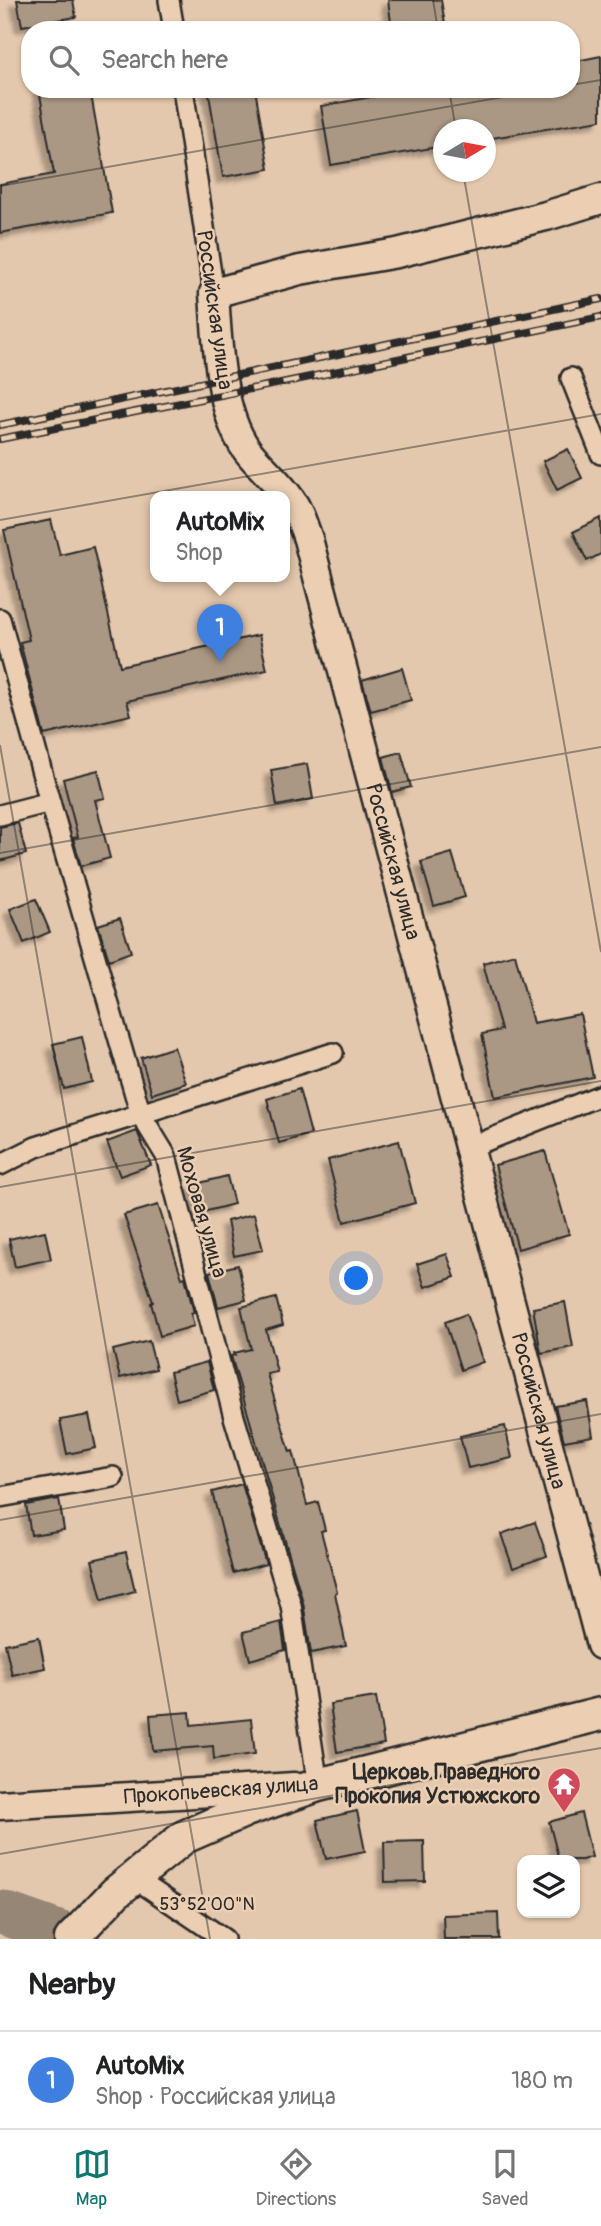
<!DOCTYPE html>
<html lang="en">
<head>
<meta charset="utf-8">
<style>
	:root { --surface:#fff; --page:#f2f2f2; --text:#202124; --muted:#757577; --line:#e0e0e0; --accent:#0f766e }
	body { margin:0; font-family:Pangolin,sans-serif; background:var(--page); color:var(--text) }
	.controls { position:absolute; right:21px; bottom:21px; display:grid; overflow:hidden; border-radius:14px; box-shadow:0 2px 5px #0004 }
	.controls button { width:63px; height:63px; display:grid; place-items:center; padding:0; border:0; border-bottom:2px solid var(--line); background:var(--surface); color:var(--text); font:35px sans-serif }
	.compass { position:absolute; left:433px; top:119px; width:63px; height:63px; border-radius:50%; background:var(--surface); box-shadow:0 2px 5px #0004; rotate:80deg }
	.you { position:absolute; left:357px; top:1279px; width:24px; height:24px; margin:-18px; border:5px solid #fff; border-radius:50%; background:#1a73e8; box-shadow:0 0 0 10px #1a73e833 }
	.badge { display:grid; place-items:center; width:46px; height:46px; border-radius:50%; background:var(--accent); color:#fff; font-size:23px; font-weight:700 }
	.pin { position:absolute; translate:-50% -58px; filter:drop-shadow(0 2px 4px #0008) }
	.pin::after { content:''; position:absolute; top:37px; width:24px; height:21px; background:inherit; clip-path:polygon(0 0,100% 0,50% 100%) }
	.popup { position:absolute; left:150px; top:491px; width:140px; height:91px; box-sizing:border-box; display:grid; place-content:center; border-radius:14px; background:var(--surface); filter:drop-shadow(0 2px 5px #0005); font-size:23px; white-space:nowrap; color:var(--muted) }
	.popup b { font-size:26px; color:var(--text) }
	.popup::after { content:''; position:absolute; left:50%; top:100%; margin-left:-14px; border:14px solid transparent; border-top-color:var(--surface) }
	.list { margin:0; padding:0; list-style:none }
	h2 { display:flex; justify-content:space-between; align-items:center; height:91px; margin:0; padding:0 28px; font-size:30px }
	h2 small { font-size:23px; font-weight:400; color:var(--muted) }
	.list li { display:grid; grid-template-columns:46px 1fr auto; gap:21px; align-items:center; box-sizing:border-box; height:98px; padding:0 28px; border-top:2px solid var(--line) }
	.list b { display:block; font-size:26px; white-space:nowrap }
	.list p { margin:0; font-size:23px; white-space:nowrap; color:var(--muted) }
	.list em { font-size:23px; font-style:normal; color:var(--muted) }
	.icon { flex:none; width:38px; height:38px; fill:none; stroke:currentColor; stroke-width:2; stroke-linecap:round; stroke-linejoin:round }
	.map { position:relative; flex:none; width:601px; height:1939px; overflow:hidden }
	.search { position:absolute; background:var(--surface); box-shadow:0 2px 5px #0004; left:21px; right:21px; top:21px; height:77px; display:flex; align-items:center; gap:18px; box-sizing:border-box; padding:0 24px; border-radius:28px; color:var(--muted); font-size:26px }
	.sheet { height:189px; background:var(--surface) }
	nav { display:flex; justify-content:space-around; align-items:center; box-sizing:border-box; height:98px; border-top:2px solid var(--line); background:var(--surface); font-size:19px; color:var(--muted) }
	nav a { display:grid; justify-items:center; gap:4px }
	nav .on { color:var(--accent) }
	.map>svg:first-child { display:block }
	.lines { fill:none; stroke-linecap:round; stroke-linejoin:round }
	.river { stroke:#968676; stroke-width:44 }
	.building { fill:#ab9884; stroke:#2b2b2b; stroke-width:2; filter:url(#shadow) }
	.street-casing { stroke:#2b2b2b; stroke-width:24 }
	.secondary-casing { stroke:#2b2b2b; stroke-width:33 }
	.primary-casing { stroke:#2b2b2b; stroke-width:37 }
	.street { stroke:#eccfb2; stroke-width:19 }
	.secondary { stroke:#eccfb2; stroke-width:28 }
	.primary { stroke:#eccfb2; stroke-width:32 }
	.rail-casing { stroke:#2b2b2b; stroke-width:8 }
	.rail { stroke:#eccfb2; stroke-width:5; stroke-dasharray:16; stroke-linecap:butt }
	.ticks { fill:none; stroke:#2b2b2b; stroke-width:2; stroke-opacity:0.45 }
	.labels { text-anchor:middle; stroke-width:5; stroke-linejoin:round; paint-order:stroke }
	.street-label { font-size:21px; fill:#2b2b2b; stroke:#eccfb2 }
	.poi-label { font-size:21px; font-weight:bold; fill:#2b2b2b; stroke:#eccfb2; text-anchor:end }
	.ticks-label { font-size:18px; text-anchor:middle; fill:#2b2b2b; stroke:#eccfb2; stroke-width:5; stroke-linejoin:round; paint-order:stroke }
</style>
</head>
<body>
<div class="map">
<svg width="601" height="1939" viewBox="0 0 601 1939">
	<defs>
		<filter id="shadow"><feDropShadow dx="-6" dy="6" stdDeviation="2" flood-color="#0004"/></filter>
	</defs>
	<rect width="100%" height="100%" fill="#e4c8ad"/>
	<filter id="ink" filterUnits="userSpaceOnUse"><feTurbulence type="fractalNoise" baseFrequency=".0143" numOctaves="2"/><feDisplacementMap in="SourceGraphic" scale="14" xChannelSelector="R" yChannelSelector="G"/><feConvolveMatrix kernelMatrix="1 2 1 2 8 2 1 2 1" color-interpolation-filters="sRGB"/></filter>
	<g filter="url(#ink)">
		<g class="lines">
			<path class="river" d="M0 1912 77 1939"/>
		</g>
		<g class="building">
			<path d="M17 0H73L76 17 22 26Z"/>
			<path d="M388 0H441L446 30H392Z"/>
			<path d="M601 56V120L486 139V130H444V146L331 165 321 106 415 89H571V62Z"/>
			<path d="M39 89H90L112 213 0 233V184L54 174Z"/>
			<path d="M208 89H255L269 169 223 177Z"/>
			<path d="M568 449 582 478 557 490 543 461Z"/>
			<path d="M601 518V554L587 561 573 532Z"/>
			<path d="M51 520 60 555 93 547 120 666 259 635 267 670 127 701 131 715 44 735 20 642 29 640 4 530Z"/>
			<path d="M402 668 411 700 371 711 362 680Z"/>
			<path d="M401 752 411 787 392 792 383 757Z"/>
			<path d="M307 764 313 799 277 806 271 770Z"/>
			<path d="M98 770 105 798 95 800 110 858 81 866 73 838 78 837 63 779Z"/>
			<path d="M18 823 26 854 0 861V827Z"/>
			<path d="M452 853 465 897 434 906 421 862Z"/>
			<path d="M36 899 50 932 24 943 10 909Z"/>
			<path d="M120 918 131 952 109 960 98 925Z"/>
			<path d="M515 954 533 1023 580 1014 593 1077 495 1097 482 1034 501 1030 483 963Z"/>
			<path d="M82 1037 92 1082 64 1089 53 1044Z"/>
			<path d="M174 1047 186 1083 152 1094 141 1058Z"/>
			<path d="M299 1089 311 1134 279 1143 267 1099Z"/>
			<path d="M137 1131 151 1165 120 1176 107 1142Z"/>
			<path d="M399 1141 415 1203 344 1222 328 1160Z"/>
			<path d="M545 1151 569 1234 518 1249 495 1165Z"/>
			<path d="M227 1176 234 1204 199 1213 192 1185Z"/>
			<path d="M158 1205 182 1278 185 1277 194 1313 191 1314 194 1326 160 1336 151 1303 153 1302 124 1215Z"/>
			<path d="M254 1214 263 1250 234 1256 227 1221Z"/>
			<path d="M45 1231 51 1259 15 1267 9 1239Z"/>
			<path d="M447 1254 455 1277 425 1287 417 1264Z"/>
			<path d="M238 1265 246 1300 218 1307 209 1272Z"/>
			<path d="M276 1298 283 1325 266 1330 277 1372 267 1374 290 1452 293 1451 307 1505 318 1502 325 1530 321 1531 337 1592 335 1593 346 1646 311 1653 303 1602 231 1356 235 1355 234 1353 251 1349 241 1307Z"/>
			<path d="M565 1302 573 1347 541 1353 533 1308Z"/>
			<path d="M466 1314 483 1362 461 1370 445 1322Z"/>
			<path d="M149 1341 156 1369 120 1378 113 1350Z"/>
			<path d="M207 1362 214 1390 177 1400 170 1372Z"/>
			<path d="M587 1401 593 1436 564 1441 555 1406Z"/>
			<path d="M89 1415 96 1448 67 1454 60 1420Z"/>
			<path d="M505 1426 512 1458 468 1468 460 1436Z"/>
			<path d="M242 1484 266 1564 233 1573 212 1492Z"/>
			<path d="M59 1499 64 1530 31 1535 26 1505Z"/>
			<path d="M535 1522 547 1556 513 1568 501 1534Z"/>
			<path d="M126 1552 135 1591 102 1600 92 1560Z"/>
			<path d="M281 1622 285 1650 250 1660 243 1632Z"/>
			<path d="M39 1637 45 1668 12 1675 5 1644Z"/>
			<path d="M376 1697 384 1744 337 1752 330 1704Z"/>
			<path d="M190 1712 191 1725 251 1719 255 1754 214 1759 213 1746 153 1751 150 1715Z"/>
			<path d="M357 1811 365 1851 326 1859 317 1820Z"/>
			<path d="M581 1813 592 1857 582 1860H559L549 1822Z"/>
			<path d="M424 1841 425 1881 385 1882 384 1842Z"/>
			<path d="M498 1913 499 1939H444L443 1915Z"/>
		</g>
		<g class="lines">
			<g class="street-casing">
				<g id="street">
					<path d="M169 0 174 30"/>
					<path d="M183 89 214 293"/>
					<path d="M571 378 601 454"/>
					<path d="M0 619 50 802 141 1115 166 1156 234 1417 291 1605 318 1785"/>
					<path d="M0 815 50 802"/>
					<path d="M468 1148 601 1095"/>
					<path d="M0 1165 36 1147 333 1053"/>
					<path d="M0 1497 113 1477"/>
					<path d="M133 1877 224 1939"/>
				</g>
			</g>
			<g class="secondary-casing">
				<g id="secondary">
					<path id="s1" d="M601 199 546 216 397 253 300 270 214 293C217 339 219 412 247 450 260 467 278 481 290 499 299 511 303 525 308 539L601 1645"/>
					<path d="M0 1805 294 1787"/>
				</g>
			</g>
			<g class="primary-casing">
				<path id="primary" d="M71 1939 115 1893 184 1837 246 1810 318 1785 601 1714"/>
			</g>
			<use href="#street" class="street"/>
			<use href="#secondary" class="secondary"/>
			<use href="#primary" class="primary"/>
			<g class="rail-casing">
				<g id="rail">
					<path d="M0 425 601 299"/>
					<path d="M0 439 276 384 601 317"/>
				</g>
			</g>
			<use href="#rail" class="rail"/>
		</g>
	</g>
	<path class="ticks" d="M433 0 438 30M571 85 601 80M449 89 456 130M463 172 601 952M0 186 548 89M0 520 601 414M0 745 210 1939M0 853 601 747M0 1187 601 1081M0 1520 601 1414M0 1854 601 1748"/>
	<defs>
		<g id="temple-pin" transform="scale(1.75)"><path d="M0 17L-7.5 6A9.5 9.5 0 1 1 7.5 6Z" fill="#d1495b" stroke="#eccfb2"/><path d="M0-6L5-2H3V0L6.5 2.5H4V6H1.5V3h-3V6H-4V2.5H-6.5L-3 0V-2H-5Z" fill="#fff"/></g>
	</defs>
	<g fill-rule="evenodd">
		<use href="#temple-pin" x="564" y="1784"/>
	</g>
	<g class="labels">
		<g class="street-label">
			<text transform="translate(215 310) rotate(82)" y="7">Российская улица</text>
			<text dy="7" stroke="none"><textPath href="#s1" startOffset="1004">Российская улица</textPath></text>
			<text transform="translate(202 1212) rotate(74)" y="7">Моховая улица</text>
			<text dy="7" stroke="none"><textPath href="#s1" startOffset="1572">Российская улица</textPath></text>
			<text transform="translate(221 1790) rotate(-4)" y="7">Прокопьевская улица</text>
		</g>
		<g class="poi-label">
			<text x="540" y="1779">Церковь Праведного<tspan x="540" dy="24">Прокопия Устюжского</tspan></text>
		</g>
	</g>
	<g class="ticks-label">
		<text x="207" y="1910">53°52'00"N</text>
	</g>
</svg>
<div class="controls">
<button><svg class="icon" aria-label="layers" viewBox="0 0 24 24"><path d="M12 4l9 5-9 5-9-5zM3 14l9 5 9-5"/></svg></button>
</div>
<svg class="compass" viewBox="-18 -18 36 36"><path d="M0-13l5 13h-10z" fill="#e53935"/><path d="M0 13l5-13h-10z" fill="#757577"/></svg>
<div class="you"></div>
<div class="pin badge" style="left:220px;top:662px;background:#3f7fe0">1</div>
<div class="popup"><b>AutoMix</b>Shop</div>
<div class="search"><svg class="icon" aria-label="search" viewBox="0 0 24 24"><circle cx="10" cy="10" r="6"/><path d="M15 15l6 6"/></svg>Search here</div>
</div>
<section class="sheet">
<h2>Nearby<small></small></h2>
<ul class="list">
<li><span class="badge" style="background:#3f7fe0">1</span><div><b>AutoMix</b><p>Shop · Российская улица</p></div><em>180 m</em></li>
</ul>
</section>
<nav>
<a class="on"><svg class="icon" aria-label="map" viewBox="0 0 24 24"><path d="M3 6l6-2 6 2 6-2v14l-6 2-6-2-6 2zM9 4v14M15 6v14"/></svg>Map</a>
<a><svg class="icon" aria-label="directions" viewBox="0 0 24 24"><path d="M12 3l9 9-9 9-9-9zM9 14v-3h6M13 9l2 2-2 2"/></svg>Directions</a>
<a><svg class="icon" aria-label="saved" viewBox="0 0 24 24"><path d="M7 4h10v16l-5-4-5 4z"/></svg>Saved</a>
</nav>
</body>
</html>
